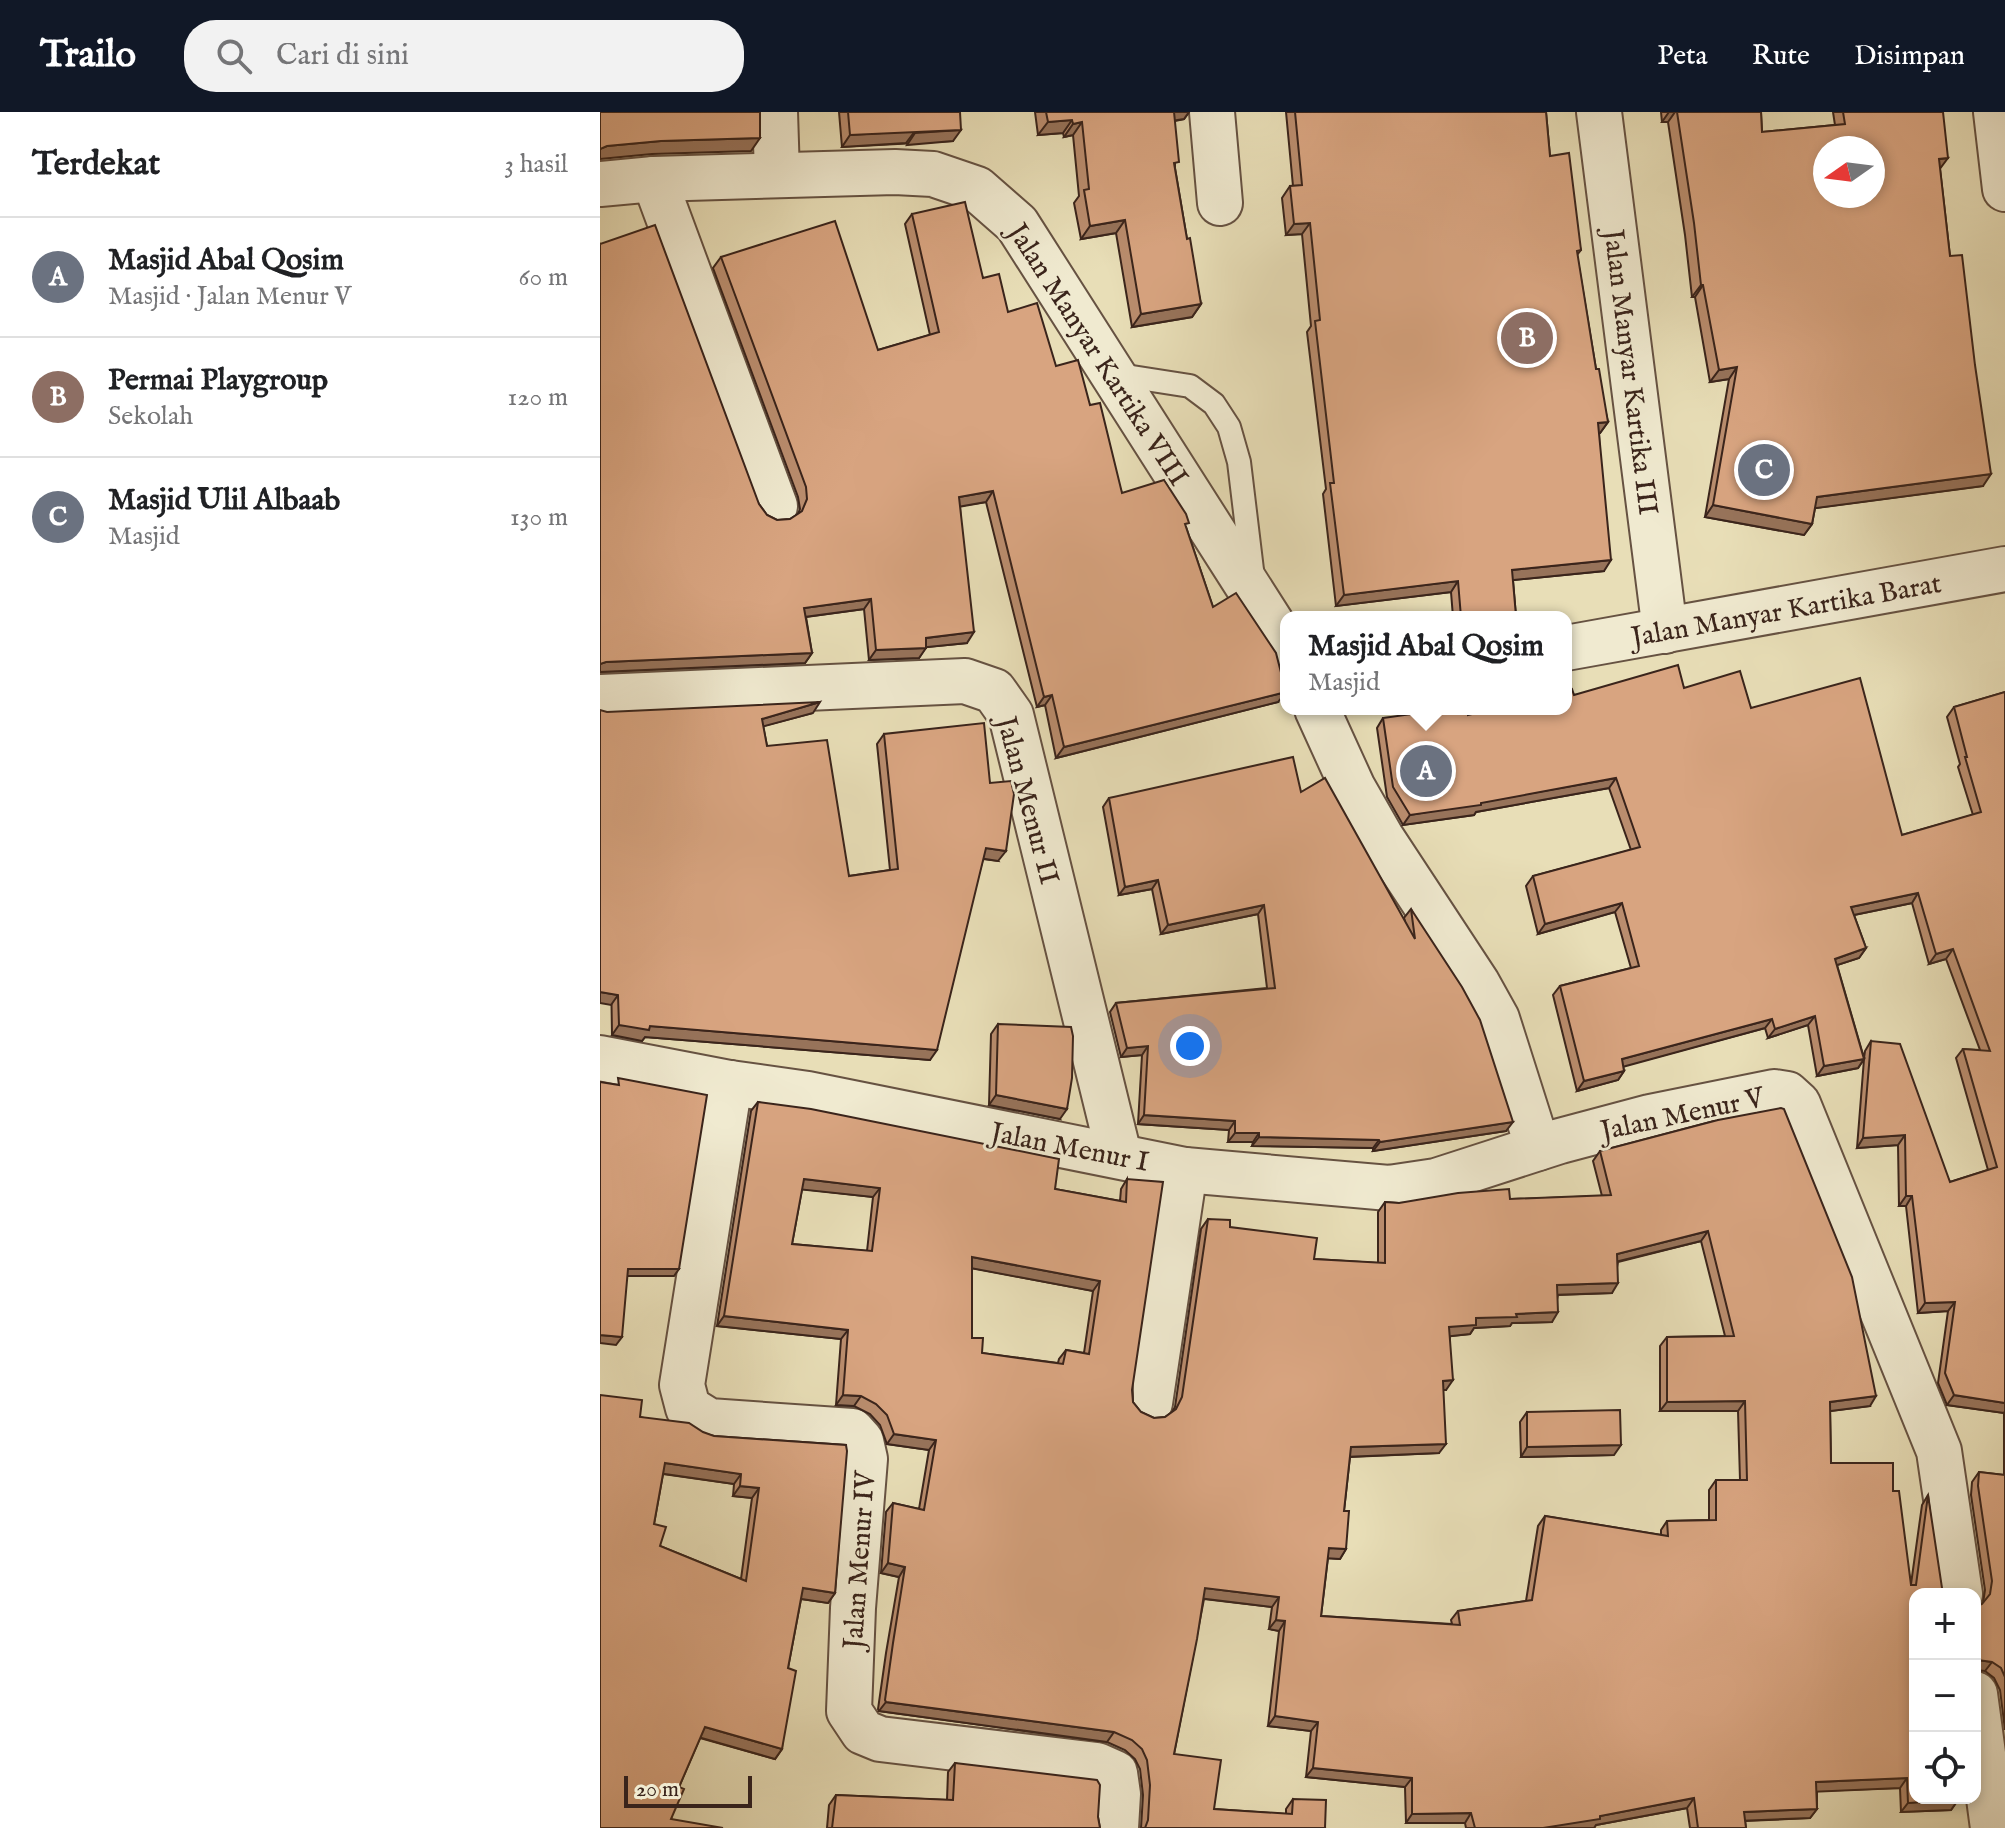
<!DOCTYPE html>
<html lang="id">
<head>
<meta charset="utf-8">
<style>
	:root { --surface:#fff; --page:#f2f2f2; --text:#202124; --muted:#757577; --line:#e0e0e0; --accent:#111827 }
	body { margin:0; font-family:"IM FELL English",serif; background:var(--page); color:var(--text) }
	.controls { position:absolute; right:24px; bottom:24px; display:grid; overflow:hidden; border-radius:16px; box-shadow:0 4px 12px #0003 }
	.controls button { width:72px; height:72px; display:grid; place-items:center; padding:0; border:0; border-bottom:2px solid var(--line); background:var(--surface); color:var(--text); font:40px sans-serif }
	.compass { position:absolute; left:1213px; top:24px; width:72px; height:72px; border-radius:50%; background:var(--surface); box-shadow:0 4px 12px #0003; rotate:256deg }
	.scale { position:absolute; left:24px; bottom:20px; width:128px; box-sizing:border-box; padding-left:8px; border:4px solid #3a241b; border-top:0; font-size:22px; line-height:28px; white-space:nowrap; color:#3a241b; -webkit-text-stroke:6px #f0ead0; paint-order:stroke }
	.you { position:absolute; left:590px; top:934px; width:28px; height:28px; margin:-20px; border:6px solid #fff; border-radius:50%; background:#1a73e8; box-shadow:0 0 0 12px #1a73e833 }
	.badge { display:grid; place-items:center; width:52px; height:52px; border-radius:50%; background:var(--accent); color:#fff; font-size:26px; font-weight:700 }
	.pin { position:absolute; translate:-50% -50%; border:4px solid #fff; box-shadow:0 2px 8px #0006 }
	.popup { position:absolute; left:680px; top:499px; width:292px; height:104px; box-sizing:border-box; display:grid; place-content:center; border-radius:16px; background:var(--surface); filter:drop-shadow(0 2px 6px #0005); font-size:26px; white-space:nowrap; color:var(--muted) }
	.popup b { font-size:30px; color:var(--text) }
	.popup::after { content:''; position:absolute; left:50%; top:100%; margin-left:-16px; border:16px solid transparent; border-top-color:var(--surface) }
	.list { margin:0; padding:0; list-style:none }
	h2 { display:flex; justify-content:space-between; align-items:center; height:104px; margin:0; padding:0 32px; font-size:34px }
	h2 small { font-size:26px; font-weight:400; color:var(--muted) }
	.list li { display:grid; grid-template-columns:52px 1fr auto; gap:24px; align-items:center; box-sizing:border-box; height:120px; padding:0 32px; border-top:2px solid var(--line) }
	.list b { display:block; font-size:30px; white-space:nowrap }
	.list p { margin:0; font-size:26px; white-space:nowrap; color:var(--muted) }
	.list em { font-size:26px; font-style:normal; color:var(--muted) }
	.icon { flex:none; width:44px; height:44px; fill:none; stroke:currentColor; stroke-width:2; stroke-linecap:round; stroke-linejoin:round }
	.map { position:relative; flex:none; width:1405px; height:1716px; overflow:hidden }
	header { display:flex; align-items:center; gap:48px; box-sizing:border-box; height:112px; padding:0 40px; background:var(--accent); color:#fff }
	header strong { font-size:38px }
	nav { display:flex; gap:44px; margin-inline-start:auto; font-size:28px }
	.search { width:560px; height:72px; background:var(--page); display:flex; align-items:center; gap:20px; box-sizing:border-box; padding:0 28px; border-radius:32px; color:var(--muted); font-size:30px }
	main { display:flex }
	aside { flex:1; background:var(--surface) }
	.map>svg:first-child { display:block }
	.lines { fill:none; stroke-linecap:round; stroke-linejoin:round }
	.lane-casing { stroke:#665242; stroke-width:26 }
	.street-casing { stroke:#665242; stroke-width:48 }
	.lane { stroke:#f0ead0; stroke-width:22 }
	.street { stroke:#f0ead0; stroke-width:44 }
	.wall { fill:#ba8d6e; stroke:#3a241b; stroke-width:2; fill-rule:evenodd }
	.shaded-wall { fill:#97735a; stroke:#3a241b; stroke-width:2 }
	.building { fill:#d8a480; stroke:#3a241b; stroke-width:2; fill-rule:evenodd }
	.labels { text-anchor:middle; stroke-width:6; stroke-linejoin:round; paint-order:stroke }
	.street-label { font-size:28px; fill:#3a241b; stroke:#f0ead0 }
</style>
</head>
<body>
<header>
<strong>Trailo</strong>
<div class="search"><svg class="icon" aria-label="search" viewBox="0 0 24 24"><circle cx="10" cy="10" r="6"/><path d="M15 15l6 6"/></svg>Cari di sini</div>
<nav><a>Peta</a><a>Rute</a><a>Disimpan</a></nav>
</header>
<main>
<aside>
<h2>Terdekat<small>3 hasil</small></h2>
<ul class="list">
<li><span class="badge" style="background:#6b7280">A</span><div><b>Masjid Abal Qosim</b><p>Masjid · Jalan Menur V</p></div><em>60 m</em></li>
<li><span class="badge" style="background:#8d6e63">B</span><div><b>Permai Playgroup</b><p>Sekolah</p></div><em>120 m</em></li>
<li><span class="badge" style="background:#6b7280">C</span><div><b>Masjid Ulil Albaab</b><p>Masjid</p></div><em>130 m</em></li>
</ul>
</aside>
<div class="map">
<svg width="1405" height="1716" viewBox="0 0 1405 1716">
	<rect width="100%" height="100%" fill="#e8deb7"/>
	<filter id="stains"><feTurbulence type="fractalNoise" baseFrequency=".0025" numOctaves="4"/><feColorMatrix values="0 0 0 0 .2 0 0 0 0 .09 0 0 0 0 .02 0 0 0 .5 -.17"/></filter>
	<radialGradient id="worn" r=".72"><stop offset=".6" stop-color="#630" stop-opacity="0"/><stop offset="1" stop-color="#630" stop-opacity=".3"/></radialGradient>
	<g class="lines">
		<g class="lane-casing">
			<path id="lane" d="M513 262 590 274 614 292 629 315 639 350 653 466"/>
		</g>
		<g class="street-casing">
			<g id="street">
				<path d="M175 0 177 62"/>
				<path d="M612 0 620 91"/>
				<path d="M999 0 1065 519"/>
				<path d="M1396 0 1405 77"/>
				<path d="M54 67 175 394"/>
				<path d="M0 72 54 67 295 60 333 62 377 77 417 112 686 534"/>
				<path d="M966 536 1405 457"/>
				<path d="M0 585 365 569 394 579 411 603 519 1043"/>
				<path d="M717 597 753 676 781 725 877 871 897 907 938 1036"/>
				<path d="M0 946 130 971 208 982 585 1058 789 1076 836 1069 960 1029 1050 1005 1174 980 1187 982 1198 992 1339 1339 1360 1482"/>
				<path d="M130 971 82 1273 88 1296 109 1309 252 1319 261 1329 265 1347 253 1496 249 1599 263 1620 280 1627 497 1653 515 1661 518 1682 516 1716"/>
				<path d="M550 1291 585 1058"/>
				<path d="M1375 1582 1393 1716"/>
			</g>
		</g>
		<use href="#lane" class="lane"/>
		<use href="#street" class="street"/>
	</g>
	<g class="wall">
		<path d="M239 0H360L353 29 242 35Z"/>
		<path d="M435 0H589L584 7 575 9V56L587 127 601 192 592 205 532 215 516 121 481 127 474 91 479 84 473 23 464 25 463 21 438 23Z"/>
		<path d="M686 0H946L950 44 981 138 977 143 996 257 1008 310 1000 321H999L1004 459 913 468 916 504 915 505H853L851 480 736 494 723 382 726 377 707 220 711 214 702 122 686 123 682 86 690 74H693Z"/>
		<path d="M1061 0H1161L1162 20 1235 13 1233 0H1343L1340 57 1350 144 1383 374 1215 396 1212 412 1204 423 1105 405 1129 267 1110 270 1095 185H1092L1085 123 1068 10H1062Z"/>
		<path d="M312 102 383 166 408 200 490 293 522 381 586 415 613 495 678 590 456 646 445 593 437 595 386 390 360 394 367 531 326 535 319 546 269 548 264 497 206 505 212 541 205 551 0 560V132L159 392 167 403 177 408 190 407 198 402 200 397 198 385 113 156 121 145 278 238 330 223 305 112Z"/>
		<path d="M1084 576 1151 596 1302 723 1373 703 1358 655 1360 652 1347 605 1354 595 1405 580V1618L1400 1578 1394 1566 1385 1559 1382 1492 1383 1491 1385 1478 1371 1383 1372 1370 1379 1360 1404 1363V1301L1347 1293 1338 1271 1348 1199 1318 1201 1306 1094H1299L1298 1033 1257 1036 1264 947 1258 956 1217 964 1208 913 1168 926 1165 916 1023 954 1024 959 1018 968 977 979 953 883 960 874 1031 856 1015 800 938 822 926 774 933 764 1031 738 1009 676 876 700 874 703 803 713 787 685 777 616 783 606 868 603 974 583ZM1312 791 1329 852 1346 847 1380 938 1363 937 1356 946 1388 1058 1350 1070 1271 929 1265 939 1264 946 1237 853 1259 846 1266 836 1254 803Z"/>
		<path d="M7 600 213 601 163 614 167 634 249 764 290 758 277 632 284 622 398 749 383 747 330 948 45 925 42 929 12 923Z"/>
		<path d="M701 680 805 809 804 806 811 797 906 1019 773 1039V1036L652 1034 653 1030H628L629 1018 538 1012 542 943 521 945 510 900 516 891 667 876 658 802 561 822 552 777 519 783 503 695 509 686Z"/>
		<path d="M398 912 460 1007 389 993 391 922Z"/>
		<path d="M158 990 455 1077 520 1089 521 1077 527 1067 533 1290 541 1300 554 1306 565 1305 572 1300 575 1295 601 1117 608 1107 714 1147 778 1151V1100L785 1090 799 1091 1002 1084 993 1049 1000 1039 1118 1008 1270 1294 1230 1299 1231 1351 1293 1379 1311 1472 1322 1393 1328 1383 1364 1687 1358 1688 1351 1698 1301 1700 1300 1676 1217 1679V1697L1210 1706 1145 1709 1146 1716H1090L1087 1696 996 1713 994 1716H866L865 1711H806L805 1675 706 1665 711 1619 668 1614 679 1519 669 1517 672 1495 604 1487 574 1642 614 1697 686 1702V1697L693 1687 725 1716H541L543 1683 540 1657 535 1647 525 1638 507 1630 279 1599 278 1597 286 1541 299 1465 281 1461 286 1400 293 1391 319 1397 329 1338 287 1332 280 1313 270 1302 254 1294 236 1293 241 1227 117 1214 151 999ZM202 1077 273 1085 267 1139 192 1132ZM1101 1129 1125 1224 1067 1225 1060 1234V1299H1138L1140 1368H1116L1109 1378V1408L1067 1409 1061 1418V1423L945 1404 938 1414 926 1489 858 1499 851 1508 852 1512 721 1504 728 1446 740 1447 746 1437 744 1399 750 1345 839 1341 843 1278H846L850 1224 870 1222 874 1216 910 1214 912 1211 952 1210 958 1183 1012 1181 1018 1150ZM372 1156 493 1179 484 1241 466 1238 459 1247 458 1251 382 1241 372 1226Z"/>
		<path d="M927 1300 1014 1343 921 1345 920 1310Z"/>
		<path d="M40 1305 114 1324 246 1333 235 1481 228 1491 201 1487 188 1556 182 1637 175 1647 100 1626 79 1675 71 1707 0 1716ZM63 1362 134 1372 133 1384 152 1386 141 1467 60 1434 54 1412Z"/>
		<path d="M355 1651 498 1705 500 1716H227L229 1693 236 1683 347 1688 348 1660Z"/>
	</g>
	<g class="shaded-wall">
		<path d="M572 0H589L584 7 565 10Z"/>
		<path d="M1069 0H1075L1068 10H1062Z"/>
		<path d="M472 8 463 21 438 23 448 10Z"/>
		<path d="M482 10 473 23 464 25 473 12Z"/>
		<path d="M361 18 353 29 307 33 315 21Z"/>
		<path d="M315 19 306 31 242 35 250 23Z"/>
		<path d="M160 26 151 39 52 42 0 47V37L7 34 61 29Z"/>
		<path d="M1348 46 1339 58V47Z"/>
		<path d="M525 108 516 121 481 127 490 114Z"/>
		<path d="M710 111 702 122 686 123 694 112Z"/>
		<path d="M1101 173H1103L1095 185H1092Z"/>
		<path d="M601 192 592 205 532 215 541 202Z"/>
		<path d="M1137 255 1129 267 1110 270 1119 258Z"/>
		<path d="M1008 310 1000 321 990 323 998 311Z"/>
		<path d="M1391 362 1383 374 1209 397 1217 385Z"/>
		<path d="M393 379 386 390 352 396 359 385Z"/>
		<path d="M1113 393 1212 412 1204 423 1105 405Z"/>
		<path d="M1011 448 1004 459 904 469 912 458Z"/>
		<path d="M858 469 851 480 736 494 744 483Z"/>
		<path d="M271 487 264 497 197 506 204 496Z"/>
		<path d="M374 520 367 531 318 536 326 526Z"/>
		<path d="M326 536 319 546 269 548 276 538Z"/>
		<path d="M212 541 205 551 0 560V552L6 550Z"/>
		<path d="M686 580 678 590 456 646 464 635Z"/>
		<path d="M452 583 445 593 437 595 444 585Z"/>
		<path d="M220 590 213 601 154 617 162 607Z"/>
		<path d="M1016 666 1009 676 876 700 874 703 803 713 810 703Z"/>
		<path d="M386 736 406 739 398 749 379 746Z"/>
		<path d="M558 768 552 777 519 783 525 775Z"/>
		<path d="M1318 781 1312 791 1244 805 1251 795Z"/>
		<path d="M1022 791 1015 800 938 822 945 812Z"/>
		<path d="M664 793 658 802 561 822 568 813Z"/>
		<path d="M1266 836 1259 846 1228 856 1235 847Z"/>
		<path d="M1353 837 1346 847 1329 852 1336 842Z"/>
		<path d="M0 880 18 883 11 893 0 891Z"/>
		<path d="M1215 904 1208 913 1168 926 1175 917Z"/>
		<path d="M1172 907 1165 916 1015 957 1022 947Z"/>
		<path d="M19 913 50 914 337 938 330 948 45 925 42 929 12 923Z"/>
		<path d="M548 934 542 943 521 945 527 936Z"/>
		<path d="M1264 947 1258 956 1217 964 1224 954Z"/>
		<path d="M1024 959 1018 968 977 979 984 969Z"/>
		<path d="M396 983 467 997 460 1007 389 993Z"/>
		<path d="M544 1003 635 1009 629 1018 538 1012Z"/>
		<path d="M913 1010 906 1019 773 1039 780 1030Z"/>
		<path d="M635 1021H659L653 1030H628Z"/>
		<path d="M1305 1023 1298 1033 1257 1036 1263 1026Z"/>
		<path d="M659 1025 779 1028 773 1036 652 1034Z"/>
		<path d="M204 1067 280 1076 273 1085 197 1077Z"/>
		<path d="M1306 1084H1312L1306 1094H1299Z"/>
		<path d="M1108 1119 1101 1129 1011 1151 1017 1142Z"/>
		<path d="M372 1145 500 1169 493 1179 365 1155Z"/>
		<path d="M28 1157H79L74 1164H22Z"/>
		<path d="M1018 1171 1012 1181 950 1183 957 1173Z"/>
		<path d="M1355 1190 1348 1199 1318 1201 1325 1191Z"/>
		<path d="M958 1200 952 1210 912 1211 910 1214 874 1216 870 1222 843 1225 849 1215 876 1206 916 1202Z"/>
		<path d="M124 1204 248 1218 241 1227 117 1214Z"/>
		<path d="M0 1223 22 1225 16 1233 0 1231Z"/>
		<path d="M853 1268 846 1278H836L843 1269Z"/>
		<path d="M243 1283 261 1284 254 1294 236 1293Z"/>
		<path d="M1354 1283 1405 1291V1299L1404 1301 1347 1293Z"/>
		<path d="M1276 1284 1270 1294 1223 1300 1230 1290Z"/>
		<path d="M1145 1289 1138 1299H1060L1067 1290Z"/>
		<path d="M294 1322 336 1328 329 1338 287 1332Z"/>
		<path d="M846 1332 839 1341 744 1345 751 1335Z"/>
		<path d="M1021 1333 1014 1343 921 1345 927 1335Z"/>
		<path d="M65 1351 141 1362 134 1372 58 1361Z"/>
		<path d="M140 1374 159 1376 152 1386 133 1384Z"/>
		<path d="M729 1436 746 1437 740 1447 723 1446Z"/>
		<path d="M288 1451 305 1455 299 1465 281 1461Z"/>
		<path d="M203 1476 235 1481 228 1491 195 1486Z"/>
		<path d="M605 1476 679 1485 672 1495 598 1486Z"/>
		<path d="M676 1508 685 1509 679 1519 669 1517Z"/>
		<path d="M1378 1548 1392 1550 1385 1559 1375 1558V1549Z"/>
		<path d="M286 1590 514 1620 507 1630 279 1599Z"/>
		<path d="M675 1604 718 1610 711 1619 668 1614Z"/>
		<path d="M105 1615 182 1637 175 1647 98 1625Z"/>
		<path d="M713 1656 812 1666 805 1675 706 1665Z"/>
		<path d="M1307 1666 1300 1676 1210 1680 1216 1670Z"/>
		<path d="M1094 1686 1087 1696 996 1713 994 1716H943L1000 1704Z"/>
		<path d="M1353 1686H1364L1352 1689 1358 1688 1351 1698 1301 1700 1308 1691Z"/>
		<path d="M1217 1697 1210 1706 1137 1709 1144 1700Z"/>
		<path d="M871 1701 865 1711H806L812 1702Z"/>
	</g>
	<g class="building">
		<path d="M0 0H160V26L61 29 7 34 0 37Z"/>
		<path d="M248 0H360L361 18 250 23Z"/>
		<path d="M446 0H574L579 50 574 51 587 127 590 126 601 192 541 202 525 108 490 114 484 78 489 77 482 10 473 12 472 8 448 10Z"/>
		<path d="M695 0H946L950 44 969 41 981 138 977 139 996 257H999L1008 310 998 311 1011 448 912 458 916 504 861 505 858 469 744 483 730 371H734L715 209 720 208 710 111 694 112 690 74 702 73Z"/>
		<path d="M1077 0H1161L1162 20 1245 12 1243 0H1343L1348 46 1339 47 1350 144 1362 143 1375 253 1391 362 1217 385 1212 412 1113 393 1137 255 1119 258 1103 173H1101L1094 111ZM1225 36H1273V84H1225Z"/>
		<path d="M365 90 383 166 399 162 408 200 437 191 456 254 478 248 490 293 500 291 522 381 564 368 586 402 589 411 585 412 613 495 636 481 676 541 686 580 464 635 452 583 444 585 393 379 359 385 374 520 326 526V536L276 538 271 487 204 496 212 541 6 550 0 552V132L55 113 159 392 167 403 177 408 190 407 202 399 207 387 206 375 121 145 235 109 278 238 339 220 312 102Z"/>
		<path d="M1078 553 1084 576 1140 559 1151 596 1260 566 1302 723 1381 700 1365 645H1367L1354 595 1405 580V1291L1354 1283 1345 1261 1355 1190 1325 1191 1312 1084H1306L1305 1023 1263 1026 1271 929 1300 932 1350 1070 1397 1055 1363 937 1390 939 1353 837 1336 842 1318 781 1251 795 1266 836 1235 847 1264 947 1224 954 1215 904 1175 917 1172 907 1022 947 1024 959 984 969 960 874 1039 854 1022 791 945 812 933 764 1040 735 1016 666 881 691V693L810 703 793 675 783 606 847 597H868V603L893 597H966V579L972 577 974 583Z"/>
		<path d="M220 590 162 607 167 634 227 628 249 764 298 757 284 622 384 611 390 671 411 669 414 682 406 739 386 736 337 938 50 914 49 918 19 913 18 883 0 880V598L7 600Z"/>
		<path d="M693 645 701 680 725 666 815 827 811 797 862 875 880 908 913 1010 780 1030 779 1028 659 1025V1021H635V1009L544 1003 548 934 527 936 516 891 675 876 664 793 568 813 558 768 525 775 509 686Z"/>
		<path d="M398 912 471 915 473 924 472 966 467 997 396 983Z"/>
		<path d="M18 966 107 983 79 1157H28L22 1225 0 1223V970L19 973Z"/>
		<path d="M158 990 211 997 459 1047 455 1077 526 1090 527 1067 563 1070 532 1278 533 1290 541 1300 554 1306 565 1305 576 1297 582 1285 608 1107 630 1108V1115L717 1126 714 1147 785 1151V1090L799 1091 858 1081 909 1077 910 1087 1011 1083 1000 1039 1118 1008 1181 996 1184 997 1252 1165 1276 1284 1230 1290 1231 1351H1293V1379H1299L1311 1473H1316L1328 1383 1342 1476 1345 1482H1315V1686H1358V1688L1308 1691 1307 1666 1216 1670 1217 1697 1144 1700 1146 1716H1098L1094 1686 1000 1704V1707L943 1716H875L871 1701 812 1702V1666L713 1656 718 1610 675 1604 685 1509 676 1508 679 1485 605 1476 597 1527 574 1642 621 1648 614 1697 692 1702 693 1687 726 1688 725 1716H545L548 1708 550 1673 547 1648 542 1637 532 1628 514 1620 286 1590 285 1588 293 1531 305 1455 288 1451 293 1391 324 1398 336 1328 294 1322 287 1303 276 1292 261 1284 243 1283 248 1218 124 1204ZM204 1067 280 1076 272 1139 192 1132ZM1108 1119 1134 1224 1067 1225V1290L1145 1289 1147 1368H1116V1408L1067 1409 1068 1424 945 1404 932 1488 858 1499 860 1513 721 1504 729 1436 746 1437 749 1399H744L751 1335 846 1332 843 1269 853 1268 849 1215 876 1213V1206L917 1205 916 1202 958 1200 957 1173 1018 1171 1017 1142ZM372 1145 500 1169 489 1242 466 1238 463 1252 382 1241 383 1226H372Z"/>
		<path d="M0 1283 42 1288 40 1305 89 1311 103 1320 114 1324 246 1333 247 1339 235 1481 203 1476 188 1556 196 1559 182 1637 105 1615 79 1675 84 1677 71 1707 123 1716H0ZM65 1351 141 1362 140 1374 159 1376 146 1469 60 1434 66 1415 54 1412Z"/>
		<path d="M1020 1298 1021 1333 927 1335V1300Z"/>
		<path d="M1379 1360 1405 1363V1565L1401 1556 1392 1550 1378 1548 1375 1549V1495L1382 1492 1390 1482 1392 1469 1378 1374Z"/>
		<path d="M355 1651 497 1668 500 1673 498 1705 500 1716H232L236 1683 353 1688Z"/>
	</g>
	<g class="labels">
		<g class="street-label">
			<text transform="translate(499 242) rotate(57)" y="10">Jalan Manyar Kartika VIII</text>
			<text transform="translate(1032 260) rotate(83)" y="10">Jalan Manyar Kartika III</text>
			<text transform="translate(1186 497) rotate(-10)" y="10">Jalan Manyar Kartika Barat</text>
			<text transform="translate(429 688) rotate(75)" y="10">Jalan Menur II</text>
			<text transform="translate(1082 1001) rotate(-12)" y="10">Jalan Menur V</text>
			<text transform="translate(470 1034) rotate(11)" y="10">Jalan Menur I</text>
			<text transform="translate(258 1448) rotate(-86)" y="10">Jalan Menur IV</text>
		</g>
	</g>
	<rect width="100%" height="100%" filter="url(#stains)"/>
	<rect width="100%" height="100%" fill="url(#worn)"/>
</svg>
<div class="controls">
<button>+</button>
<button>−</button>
<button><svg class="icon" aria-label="locate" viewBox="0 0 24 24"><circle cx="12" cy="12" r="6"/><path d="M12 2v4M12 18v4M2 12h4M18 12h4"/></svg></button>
</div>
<svg class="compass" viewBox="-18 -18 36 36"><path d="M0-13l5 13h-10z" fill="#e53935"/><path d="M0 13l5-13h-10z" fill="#757577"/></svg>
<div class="scale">20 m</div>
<div class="you"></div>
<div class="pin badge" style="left:826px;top:659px;background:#6b7280">A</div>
<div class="popup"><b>Masjid Abal Qosim</b>Masjid</div>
<div class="pin badge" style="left:927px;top:226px;background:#8d6e63">B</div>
<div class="pin badge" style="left:1164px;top:358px;background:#6b7280">C</div>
</div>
</main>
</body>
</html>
